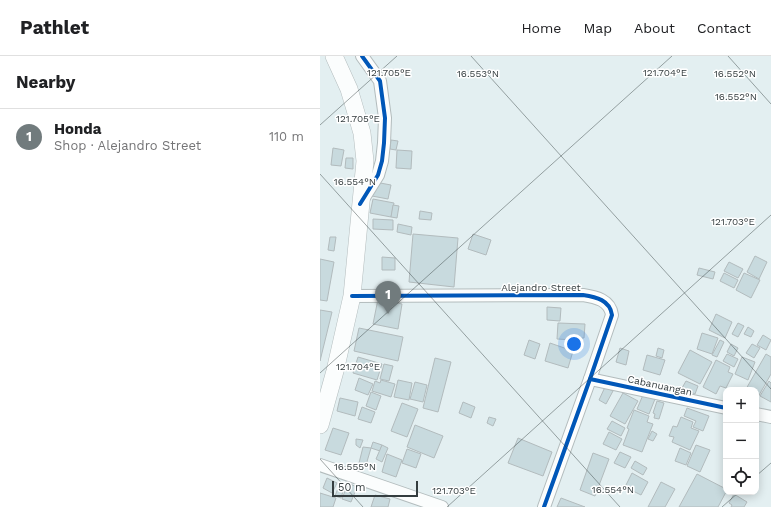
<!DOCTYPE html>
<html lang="en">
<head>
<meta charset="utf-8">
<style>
	:root { --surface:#fff; --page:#f2f2f2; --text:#202124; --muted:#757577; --line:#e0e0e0; --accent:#717b7d }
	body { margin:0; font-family:"Work Sans",sans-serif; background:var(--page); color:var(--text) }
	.controls { position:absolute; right:12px; bottom:12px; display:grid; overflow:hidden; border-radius:8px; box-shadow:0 2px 10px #0003 }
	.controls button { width:36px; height:36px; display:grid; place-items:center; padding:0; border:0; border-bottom:1px solid var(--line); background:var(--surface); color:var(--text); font:20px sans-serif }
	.scale { position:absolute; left:12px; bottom:10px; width:86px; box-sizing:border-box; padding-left:4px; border:2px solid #343d3f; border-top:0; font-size:11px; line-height:14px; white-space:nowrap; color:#343d3f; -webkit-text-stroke:3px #fff; paint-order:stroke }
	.you { position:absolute; left:254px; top:288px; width:14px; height:14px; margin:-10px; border:3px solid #fff; border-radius:50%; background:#1a73e8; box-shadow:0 0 0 6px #1a73e833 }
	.badge { display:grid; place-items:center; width:26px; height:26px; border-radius:50%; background:var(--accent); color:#fff; font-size:13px; font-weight:700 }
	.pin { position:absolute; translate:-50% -33px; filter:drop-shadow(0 1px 2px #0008) }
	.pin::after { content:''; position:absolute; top:21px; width:14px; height:12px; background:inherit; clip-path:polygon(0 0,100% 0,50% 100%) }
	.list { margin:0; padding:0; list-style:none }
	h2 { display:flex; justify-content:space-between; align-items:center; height:52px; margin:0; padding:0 16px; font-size:17px }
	h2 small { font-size:13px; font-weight:400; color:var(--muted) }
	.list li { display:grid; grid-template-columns:26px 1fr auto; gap:12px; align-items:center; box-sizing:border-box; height:56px; padding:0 16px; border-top:1px solid var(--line) }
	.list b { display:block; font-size:15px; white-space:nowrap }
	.list p { margin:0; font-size:13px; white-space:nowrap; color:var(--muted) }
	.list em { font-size:13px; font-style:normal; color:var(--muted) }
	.icon { flex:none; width:22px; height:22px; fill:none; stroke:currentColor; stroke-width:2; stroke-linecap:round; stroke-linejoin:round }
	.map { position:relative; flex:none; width:451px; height:451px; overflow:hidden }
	header { display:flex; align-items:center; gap:24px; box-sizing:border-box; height:56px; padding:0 20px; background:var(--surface); border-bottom:1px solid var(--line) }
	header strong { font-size:19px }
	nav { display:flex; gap:22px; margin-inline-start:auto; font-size:14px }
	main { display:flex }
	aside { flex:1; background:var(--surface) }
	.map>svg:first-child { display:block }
	.building { fill:#c8dade; stroke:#b2bbbd }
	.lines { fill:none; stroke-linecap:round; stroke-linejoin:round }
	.minor-casing { stroke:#b3bcbd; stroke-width:14 }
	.secondary-casing { stroke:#b3bcbd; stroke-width:18 }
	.minor { stroke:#fbfdfd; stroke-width:12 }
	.secondary { stroke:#fbfdfd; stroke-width:17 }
	.cycleway-casing { stroke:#fff; stroke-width:6 }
	.cycleway { stroke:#0057b8; stroke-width:4 }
	.ticks { fill:none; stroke:#343d3f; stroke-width:1; stroke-opacity:0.45 }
	.labels { text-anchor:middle; stroke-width:3; stroke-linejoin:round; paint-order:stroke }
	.street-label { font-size:10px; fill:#343d3f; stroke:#fff }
	.ticks-label { font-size:10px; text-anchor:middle; fill:#343d3f; stroke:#fff; stroke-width:3; stroke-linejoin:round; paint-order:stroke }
</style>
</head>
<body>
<header>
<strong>Pathlet</strong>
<nav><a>Home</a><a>Map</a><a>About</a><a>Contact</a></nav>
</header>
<main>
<aside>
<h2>Nearby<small></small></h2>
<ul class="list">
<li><span class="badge">1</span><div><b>Honda</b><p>Shop · Alejandro Street</p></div><em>110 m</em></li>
</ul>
</aside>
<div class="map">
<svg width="451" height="451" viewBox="0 0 451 451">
	<rect width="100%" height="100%" fill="#e3eff1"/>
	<g class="building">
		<path d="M71 84 78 85 76 94 70 93Z"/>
		<path d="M13 92 24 94 21 110 11 109Z"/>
		<path d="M77 94 92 95 91 113 76 112Z"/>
		<path d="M26 102H33V113L25 112Z"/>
		<path d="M55 126 71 129 68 143 52 140Z"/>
		<path d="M53 143 74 147 71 161 50 157Z"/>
		<path d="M73 149 79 150 77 162 71 161Z"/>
		<path d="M100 155 112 157 111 164 99 163Z"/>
		<path d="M53 163 73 164V174L53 173Z"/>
		<path d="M78 168 92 171 91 179 77 176Z"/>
		<path d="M93 178 138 182 134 231 89 226Z"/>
		<path d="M153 178 171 184 166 199 148 193Z"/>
		<path d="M10 181H16L14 195 8 194Z"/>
		<path d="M435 200 447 206 439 223 427 216Z"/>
		<path d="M62 201 75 202V214H62Z"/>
		<path d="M0 203 14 206 7 245 0 244Z"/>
		<path d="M409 206 423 213 418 222 404 215Z"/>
		<path d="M379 212 395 216 393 223 377 219Z"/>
		<path d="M404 217 418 224 414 232 400 225Z"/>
		<path d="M424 217 440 224 431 242 416 234Z"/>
		<path d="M58 243 82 248 78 273 53 268Z"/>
		<path d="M227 251 241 252 240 265 227 264Z"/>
		<path d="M0 254 12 256 0 305Z"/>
		<path d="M396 258 412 266 405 282 389 274Z"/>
		<path d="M238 267 265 268 264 282H254V284L237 283Z"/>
		<path d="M418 267 424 270 418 281 412 278Z"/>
		<path d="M428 271 434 275 431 281 424 278Z"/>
		<path d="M39 272 83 281 78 305 34 295Z"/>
		<path d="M382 277 398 282 392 298 377 293Z"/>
		<path d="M443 279 451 284 446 294 437 289Z"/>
		<path d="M209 284 220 288 215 303 204 299Z"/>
		<path d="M400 284 404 286 397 301 392 299Z"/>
		<path d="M230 287 253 295 248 312 225 305Z"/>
		<path d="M411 288 418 292 414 300 407 296Z"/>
		<path d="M432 288 440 292 434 302 426 297Z"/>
		<path d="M300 292 309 295 306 309 296 306Z"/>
		<path d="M338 292 344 294 342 302 336 300Z"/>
		<path d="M370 294 392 306 380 328 358 317Z"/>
		<path d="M407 298 418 303 414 311 403 305Z"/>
		<path d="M446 298 451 301V318L438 341 436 339V334L426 333Z"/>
		<path d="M327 299 345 304 340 319 323 314Z"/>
		<path d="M38 301 62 308 57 324 33 317Z"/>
		<path d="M422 301 435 306 428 324 415 318Z"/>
		<path d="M115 302 131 306 118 356 103 352Z"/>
		<path d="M396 304 410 311 408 316 413 318 406 332 400 330 396 338 383 331Z"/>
		<path d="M64 308 73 310 69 325 60 323Z"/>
		<path d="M39 322 53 328 48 339 35 334Z"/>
		<path d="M61 324 75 328 71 341 52 335 55 325 60 327Z"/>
		<path d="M78 324 92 327 89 344 74 341Z"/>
		<path d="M366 325 378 330 375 338 362 332Z"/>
		<path d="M449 325 451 327V346L440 340Z"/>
		<path d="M95 326 107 329 103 346 90 343Z"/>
		<path d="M285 331 293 335 286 348 279 344Z"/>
		<path d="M51 336 61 340 56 354 46 350Z"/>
		<path d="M303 337 318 345 305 368 290 360Z"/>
		<path d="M323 339 335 343 329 358 317 353Z"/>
		<path d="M20 342 38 346 35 360 17 355Z"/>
		<path d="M337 345 344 347 339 363 334 362 335 358 333 357Z"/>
		<path d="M143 346 155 351 151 362 139 357Z"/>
		<path d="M82 347 98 353 87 381 71 375Z"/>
		<path d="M42 351 55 356 51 367 38 363Z"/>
		<path d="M367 352 389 360 383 375 373 371 376 365 364 360Z"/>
		<path d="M314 354 329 360 327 366 333 368 322 396 303 389 309 373 307 372Z"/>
		<path d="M169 361 176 363 173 370 167 367Z"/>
		<path d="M361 361 373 366 371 372 379 375 370 394 352 386 354 381 349 380 353 370 357 371Z"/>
		<path d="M292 365 305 372 301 380 287 373Z"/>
		<path d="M95 369 123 380 114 402 87 391Z"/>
		<path d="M13 372 29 377 21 399 5 394Z"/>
		<path d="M332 375 337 378 333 385 328 383Z"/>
		<path d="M289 376 302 383 296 394 283 388Z"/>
		<path d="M198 382 232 396 223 420 188 407Z"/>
		<path d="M36 383 43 384 40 392 36 389Z"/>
		<path d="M53 386 62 389 60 395 51 392Z"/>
		<path d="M62 389 68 392 62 406 56 403Z"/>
		<path d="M376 389 390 394 380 416 367 410Z"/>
		<path d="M43 391 51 392 46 409 39 407Z"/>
		<path d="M360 392 371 397 366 409 355 405Z"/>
		<path d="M87 393 101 398 96 412 82 407Z"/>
		<path d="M300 396 311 401 305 412 294 407Z"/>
		<path d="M273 397 289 403 275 440 260 434Z"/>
		<path d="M67 398 82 404 76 421 62 416Z"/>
		<path d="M315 405 327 412 323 419 311 412Z"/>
		<path d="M312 417 328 426 321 439 305 431Z"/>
		<path d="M377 418 406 433V436L398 451H359Z"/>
		<path d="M7 422 17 427 12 437 3 432Z"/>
		<path d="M341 426 355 433 345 451H328Z"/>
		<path d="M20 427 25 429 21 442 15 440Z"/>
		<path d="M28 427 37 431 31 446 22 443Z"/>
		<path d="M0 437 16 442 13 451H0Z"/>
		<path d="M414 438 427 446 424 451H411L412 449 409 447Z"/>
		<path d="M55 439 70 443 68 451H51Z"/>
		<path d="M241 442 265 451H237Z"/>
	</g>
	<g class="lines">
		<g class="minor-casing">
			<g id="minor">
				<path d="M42 0 60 25 65 62 64 87 62 105 58 119 43 143"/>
				<path d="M32 240 263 239C276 241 290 244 292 259L270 323 224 451"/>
				<path d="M270 323 406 352"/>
				<path d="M436 358 451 361"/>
				<path d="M0 409 122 451"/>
			</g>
		</g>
		<g class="secondary-casing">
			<path id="secondary" d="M0 369 15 315 32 240 45 105 42 77 29 33 14 0"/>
		</g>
		<use href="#minor" class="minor"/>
		<use href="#secondary" class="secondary"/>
		<g class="cycleway-casing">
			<g id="cycleway">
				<path d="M40 148 58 119 62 105 64 87 65 62 60 25 42 0"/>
				<path d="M32 240 263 239C276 241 290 244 292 259L270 323 224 451"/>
				<path d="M270 323 406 352"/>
			</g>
		</g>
		<use href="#cycleway" class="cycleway"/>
	</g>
	<path class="ticks" d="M151 0 451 333M408 0 451 48M0 69 77 0M0 118 300 451M0 317 352 0M0 403 43 451M436 420 451 407M127 451 451 159M402 451 419 436"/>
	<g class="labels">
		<g class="street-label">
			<text x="221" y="235">Alejandro Street</text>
			<text transform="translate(340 329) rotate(12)" y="4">Cabanuangan</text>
		</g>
	</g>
	<g class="ticks-label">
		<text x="69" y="20">121.705°E</text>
		<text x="345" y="20">121.704°E</text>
		<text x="158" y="21">16.553°N</text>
		<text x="415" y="21">16.552°N</text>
		<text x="416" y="44">16.552°N</text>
		<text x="38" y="66">121.705°E</text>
		<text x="35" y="129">16.554°N</text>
		<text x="413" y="169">121.703°E</text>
		<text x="38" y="314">121.704°E</text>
		<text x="35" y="414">16.555°N</text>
		<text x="293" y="437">16.554°N</text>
		<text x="134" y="438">121.703°E</text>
	</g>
</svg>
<div class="controls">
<button>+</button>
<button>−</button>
<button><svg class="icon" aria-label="locate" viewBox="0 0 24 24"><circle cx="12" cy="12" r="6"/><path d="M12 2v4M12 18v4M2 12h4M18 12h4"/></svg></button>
</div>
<div class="scale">50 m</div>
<div class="you"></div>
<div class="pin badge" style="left:68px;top:258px">1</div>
</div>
</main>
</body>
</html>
